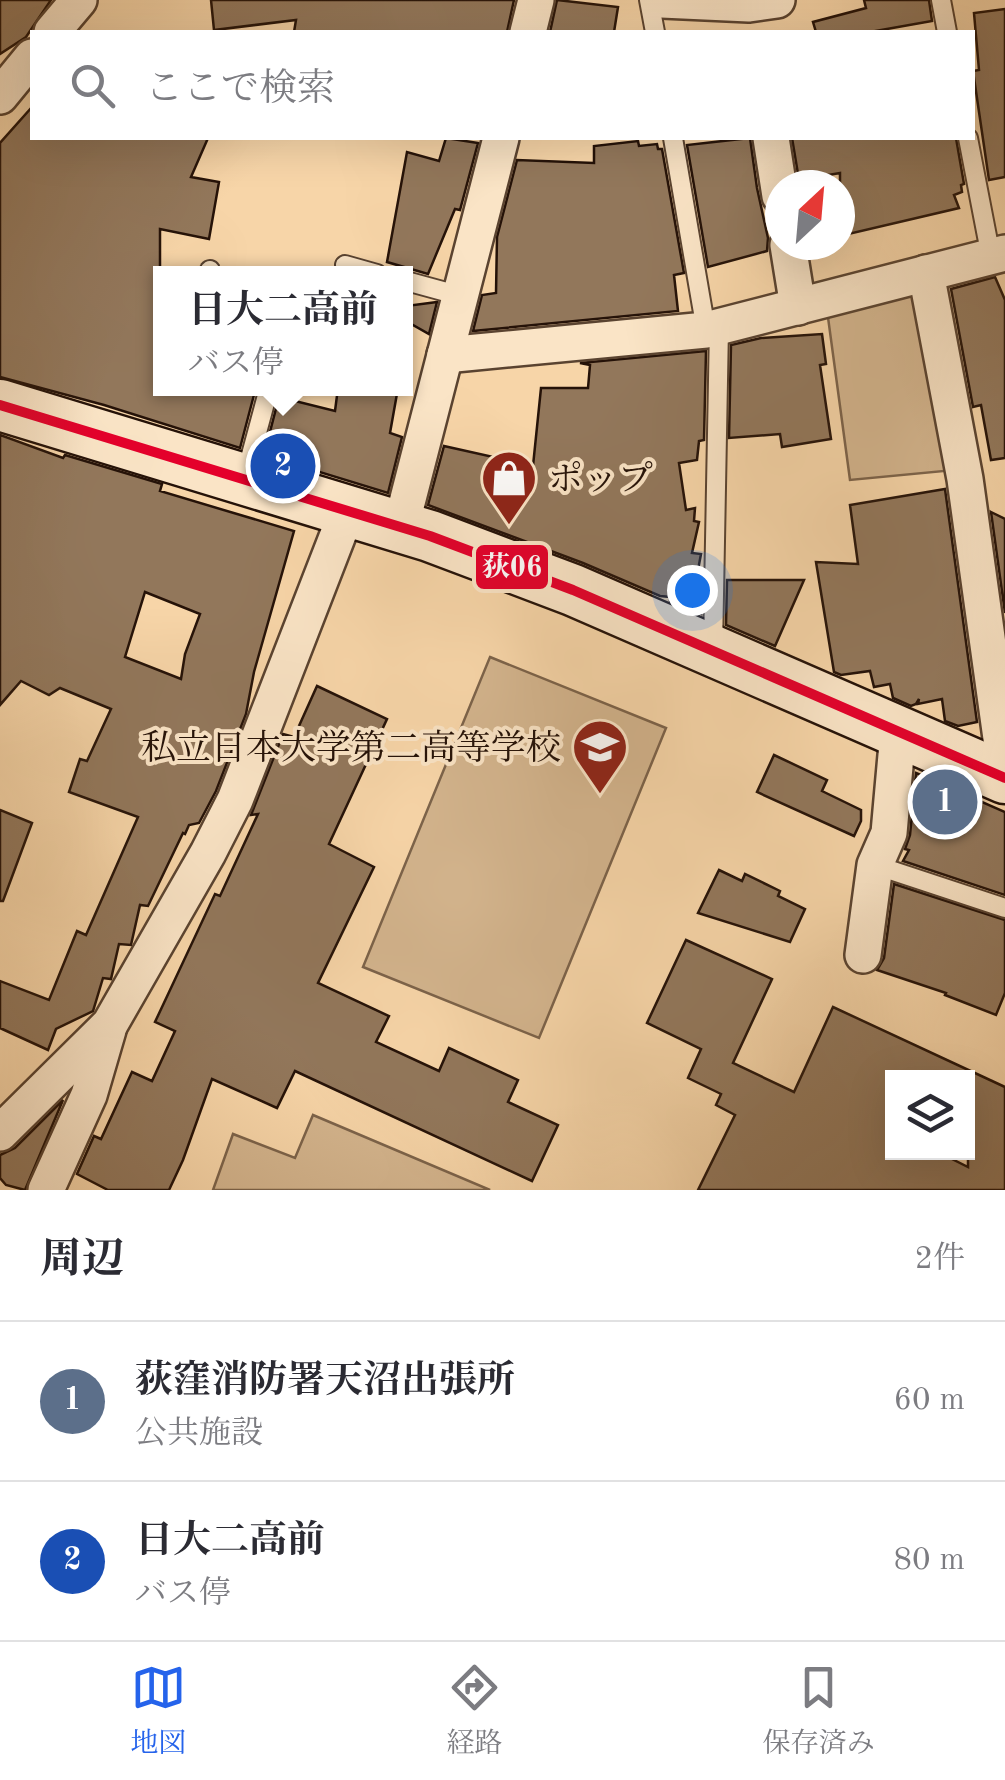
<!DOCTYPE html>
<html lang="ja">
<head>
<meta charset="utf-8">
<style>
	:root { --surface:#fff; --page:#f2f2f3; --text:#2b2b33; --muted:#7c7c81; --line:#e1e1e2; --accent:#2563eb }
	body { margin:0; font-family:"Old Standard TT","Noto Serif JP",serif; background:var(--page); color:var(--text) }
	.controls { position:absolute; right:30px; bottom:30px; display:grid; overflow:hidden; border-radius:0px; box-shadow:0 10px 40px #0002 }
	.controls button { width:90px; height:90px; display:grid; place-items:center; padding:0; border:0; border-bottom:2px solid var(--line); background:var(--surface); color:var(--text); font:50px sans-serif }
	.compass { position:absolute; left:765px; top:170px; width:90px; height:90px; border-radius:50%; background:var(--surface); box-shadow:0 10px 40px #0002; rotate:26deg }
	.you { position:absolute; left:692px; top:590px; width:35px; height:35px; margin:-25px; border:8px solid #fff; border-radius:50%; background:#1a73e8; box-shadow:0 0 0 15px #1a73e833 }
	.badge { display:grid; place-items:center; width:65px; height:65px; border-radius:50%; background:var(--accent); color:#fff; font-size:32px; font-weight:700 }
	.pin { position:absolute; translate:-50% -50%; border:5px solid #fff; box-shadow:0 2px 10px #0006 }
	.popup { position:absolute; left:153px; top:266px; width:260px; height:130px; box-sizing:border-box; display:grid; place-content:center; border-radius:0px; background:var(--surface); filter:drop-shadow(0 2px 8px #0005); font-size:32px; white-space:nowrap; color:var(--muted) }
	.popup b { font-size:38px; color:var(--text) }
	.popup::after { content:''; position:absolute; left:50%; top:100%; margin-left:-20px; border:20px solid transparent; border-top-color:var(--surface) }
	.list { margin:0; padding:0; list-style:none }
	h2 { display:flex; justify-content:space-between; align-items:center; height:130px; margin:0; padding:0 40px; font-size:42px }
	h2 small { font-size:32px; font-weight:400; color:var(--muted) }
	.list li { display:grid; grid-template-columns:65px 1fr auto; gap:30px; align-items:center; box-sizing:border-box; height:160px; padding:0 40px; border-top:2px solid var(--line) }
	.list b { display:block; font-size:38px; white-space:nowrap }
	.list p { margin:0; font-size:32px; white-space:nowrap; color:var(--muted) }
	.list em { font-size:32px; font-style:normal; color:var(--muted) }
	.icon { flex:none; width:55px; height:55px; fill:none; stroke:currentColor; stroke-width:2; stroke-linecap:round; stroke-linejoin:round }
	.map { position:relative; flex:none; width:1005px; height:1190px; overflow:hidden }
	.search { position:absolute; background:var(--surface); box-shadow:0 10px 40px #0002; left:30px; right:30px; top:30px; height:110px; display:flex; align-items:center; gap:25px; box-sizing:border-box; padding:0 35px; border-radius:0px; color:var(--muted); font-size:38px }
	.sheet { height:450px; background:var(--surface) }
	nav { display:flex; justify-content:space-around; align-items:center; box-sizing:border-box; height:140px; border-top:2px solid var(--line); background:var(--surface); font-size:28px; color:var(--muted) }
	nav a { display:grid; justify-items:center; gap:5px }
	nav .on { color:var(--accent) }
	.map>svg:first-child { display:block }
	.green { fill:#d3b48d; stroke:#7c634a; stroke-width:2.5 }
	.building { fill:#92775b; stroke:#251208; stroke-width:2.5; fill-rule:evenodd }
	.lines { fill:none; stroke-linecap:round; stroke-linejoin:round }
	.lane-casing { stroke:#5a4330; stroke-width:22 }
	.street-casing { stroke:#5a4330; stroke-width:40 }
	.secondary-casing { stroke:#251208; stroke-width:55 }
	.lane { stroke:#fae4c6; stroke-width:18 }
	.street { stroke:#fae4c6; stroke-width:35 }
	.secondary { stroke:#fae4c6; stroke-width:50 }
	.bus-1-casing { stroke:#fae4c6; stroke-width:18 }
	.bus-1 { stroke:#e4002b; stroke-width:10 }
	.labels { text-anchor:middle; stroke-width:8; stroke-linejoin:round; paint-order:stroke }
	.poi-label { font-size:35px; fill:#251208; stroke:#fae4c6; text-anchor:start }
	.line-badge { stroke:#fae4c6; stroke-width:4 }
	.badge-label { font-size:28px; text-anchor:middle; font-weight:bold; fill:#fff }
</style>
</head>
<body>
<div class="map">
<svg width="1005" height="1190" viewBox="0 0 1005 1190">
	<rect width="100%" height="100%" fill="#f7d5a8"/>
	<filter id="stains"><feTurbulence type="fractalNoise" baseFrequency=".002" numOctaves="4"/><feColorMatrix values="0 0 0 0 .2 0 0 0 0 .09 0 0 0 0 .02 0 0 0 .5 -.17"/></filter>
	<radialGradient id="worn" r=".72"><stop offset=".6" stop-color="#630" stop-opacity="0"/><stop offset="1" stop-color="#630" stop-opacity=".3"/></radialGradient>
	<g class="green">
		<path d="M918 284 955 470 850 480 827 310Z"/>
		<path d="M490 657 666 728 539 1038 363 967Z"/>
		<path d="M313 1115 490 1190H213L233 1134 295 1158Z"/>
	</g>
	<g class="building">
		<path d="M0 0H51L26 37 0 54Z"/>
		<path d="M211 0H514L507 32H294L296 20 214 30Z"/>
		<path d="M557 0 618 7 614 32H550Z"/>
		<path d="M864 0H929L932 21 870 32H816L813 22 866 8Z"/>
		<path d="M1005 9V177L989 180 973 71 979 70 974 13Z"/>
		<path d="M32 107V138H208L191 177 219 182 209 239 160 229V388L255 391 240 448 104 405 0 377V143Z"/>
		<path d="M446 138 478 143 460 210 455 209 428 274 387 262 407 152 439 161Z"/>
		<path d="M750 138 757 188 768 238 767 251 708 267 687 145Z"/>
		<path d="M792 138H956L964 184 961 185 962 192 954 195 959 208 840 236V173L799 180Z"/>
		<path d="M638 141 639 146 657 144 658 149H662L684 273 674 275 678 311 473 331 482 295 496 293 497 237 517 160 594 163V146Z"/>
		<path d="M995 277 1005 300V458L991 460 981 405 973 407 951 289Z"/>
		<path d="M437 302 429 334 406 321V306Z"/>
		<path d="M822 334 826 364 820 365 831 439 782 447 780 434 729 438 731 345 761 338Z"/>
		<path d="M706 351 704 440 699 441 697 460 679 463 686 510 695 508 694 521 699 522 692 553 701 554 698 570 702 571 701 614 670 601V597L660 596 583 563 428 505 444 446 533 466 541 388H588L590 365 580 363Z"/>
		<path d="M338 388H398L390 433 402 437 388 493 264 455 279 397 335 411Z"/>
		<path d="M0 435 63 458 65 455 162 484 160 491 294 531 254 672 246 714 216 791 199 823 189 825 185 834 183 833 148 906 140 905 131 945 119 944 111 979 103 978 93 1011 56 1029 48 1050 0 1028V981L49 1000 77 931 86 935 138 817 69 792 80 759 87 761 111 709 60 688 49 695 21 681 0 705ZM145 592 200 614 185 654 181 679 125 657Z"/>
		<path d="M945 489 977 722 958 726 945 721 942 699 918 704 919 699 916 704 911 706 893 698 890 684 874 687 870 671 841 675 834 672 816 562 858 564 850 505Z"/>
		<path d="M991 512 1005 519V613Z"/>
		<path d="M727 580H804L775 646 726 625Z"/>
		<path d="M317 686 387 719 329 844 374 867 318 983 389 1016 376 1042 439 1071 449 1048 518 1080 508 1102 558 1125 532 1181 295 1071 277 1108 212 1079 183 1160 169 1190H108L77 1174 94 1136 101 1139 132 1072 152 1081 175 1031 155 1022 215 894 220 896 258 814 251 815 283 734 294 737Z"/>
		<path d="M774 755 827 780 822 791 861 810V821L854 836 757 792Z"/>
		<path d="M916 773 1005 812V895L903 861 909 850 905 849 910 835Z"/>
		<path d="M0 810 32 823 3 901H0Z"/>
		<path d="M719 870 742 881 745 874 780 891 778 896 805 909 790 942 698 913Z"/>
		<path d="M894 884 1005 920V993L996 1015 945 995 946 993 877 970 884 958Z"/>
		<path d="M686 940 772 979 733 1063 794 1092 833 1007 1005 1087V1190H698L735 1115 716 1105 721 1094 688 1078 701 1049 647 1023ZM892 1078H968V1167L938 1152H892Z"/>
		<path d="M63 1100 25 1190 6 1185 0 1178V1155L15 1148Z"/>
	</g>
	<g class="lines">
		<g class="lane-casing">
			<g id="lane">
				<path d="M649 0 655 32"/>
				<path d="M941 0 947 32"/>
				<path d="M673 138 706 330"/>
				<path d="M968 138 991 257"/>
				<path d="M345 265 377 274"/>
				<path d="M209 274 210 270"/>
				<path d="M406 281 461 296"/>
				<path d="M245 477 269 388"/>
				<path d="M713 648 719 327"/>
				<path d="M875 865 1005 908"/>
			</g>
		</g>
		<g class="street-casing">
			<g id="street">
				<path d="M662 0 749 4 777 0"/>
				<path d="M52 32 79 0"/>
				<path d="M528 32 536 0"/>
				<path d="M0 96 32 57"/>
				<path d="M771 138 780 196"/>
				<path d="M788 245 798 307"/>
				<path d="M926 273 965 479 1005 767"/>
				<path d="M445 355 706 330 1005 253"/>
				<path d="M401 526 501 138"/>
				<path d="M863 955 875 865 889 833 898 733"/>
				<path d="M0 1133 110 1024 208 853 235 800 348 509"/>
				<path d="M46 1190 89 1095 108 1030"/>
			</g>
		</g>
		<g class="secondary-casing">
			<path id="secondary" d="M0 405 430 536 573 590 1005 778"/>
		</g>
		<use href="#lane" class="lane"/>
		<use href="#street" class="street"/>
		<use href="#secondary" class="secondary"/>
		<g class="bus-1-casing">
			<path id="bus-1" d="M0 405 430 536 573 590 1005 778"/>
		</g>
		<use href="#bus-1" class="bus-1"/>
	</g>
	<defs>
		<g id="shop-pin" transform="scale(2.875)"><path d="M0 17L-7.5 6A9.5 9.5 0 1 1 7.5 6Z" fill="#8f2418" stroke="#fae4c6"/><path d="M-5-2.5h2.3a2.7 3.5 0 0 1 5.4 0H5L5.5 6h-11ZM-1.5-2.5h3a1.5 2.3 0 0 0-3 0Z" fill="#fff"/></g>
		<g id="school-pin" transform="scale(2.875)"><path d="M0 17L-7.5 6A9.5 9.5 0 1 1 7.5 6Z" fill="#8f2418" stroke="#fae4c6"/><path d="M0-5L7-2L0 1L-7-2ZM-4 1L0 2.5L4 1V4Q0 6-4 4Z" fill="#fff"/></g>
	</defs>
	<g fill-rule="evenodd">
		<use href="#shop-pin" x="509" y="478"/>
		<use href="#school-pin" x="600" y="747"/>
	</g>
	<g class="labels">
		<g class="poi-label">
			<text x="548" y="490">ポップ</text>
			<text x="561" y="759" text-anchor="end">私立日本大学第二高等学校</text>
		</g>
	</g>
	<rect class="line-badge" x="474" y="543" width="76" height="48" rx="10" fill="#e4002b"/>
	<g class="badge-label">
		<text x="512" y="576">荻06</text>
	</g>
	<rect width="100%" height="100%" filter="url(#stains)"/>
	<rect width="100%" height="100%" fill="url(#worn)"/>
</svg>
<div class="controls">
<button><svg class="icon" aria-label="layers" viewBox="0 0 24 24"><path d="M12 4l9 5-9 5-9-5zM3 14l9 5 9-5"/></svg></button>
</div>
<svg class="compass" viewBox="-18 -18 36 36"><path d="M0-13l5 13h-10z" fill="#e53935"/><path d="M0 13l5-13h-10z" fill="#7c7c81"/></svg>
<div class="you"></div>
<div class="pin badge" style="left:945px;top:802px;background:#5c6f8a">1</div>
<div class="pin badge" style="left:283px;top:466px;background:#1a4fb4">2</div>
<div class="popup"><b>日大二高前</b>バス停</div>
<div class="search"><svg class="icon" aria-label="search" viewBox="0 0 24 24"><circle cx="10" cy="10" r="6"/><path d="M15 15l6 6"/></svg>ここで検索</div>
</div>
<section class="sheet">
<h2>周辺<small>2件</small></h2>
<ul class="list">
<li><span class="badge" style="background:#5c6f8a">1</span><div><b>荻窪消防署天沼出張所</b><p>公共施設</p></div><em>60 m</em></li>
<li><span class="badge" style="background:#1a4fb4">2</span><div><b>日大二高前</b><p>バス停</p></div><em>80 m</em></li>
</ul>
</section>
<nav>
<a class="on"><svg class="icon" aria-label="map" viewBox="0 0 24 24"><path d="M3 6l6-2 6 2 6-2v14l-6 2-6-2-6 2zM9 4v14M15 6v14"/></svg>地図</a>
<a><svg class="icon" aria-label="directions" viewBox="0 0 24 24"><path d="M12 3l9 9-9 9-9-9zM9 14v-3h6M13 9l2 2-2 2"/></svg>経路</a>
<a><svg class="icon" aria-label="saved" viewBox="0 0 24 24"><path d="M7 4h10v16l-5-4-5 4z"/></svg>保存済み</a>
</nav>
</body>
</html>
